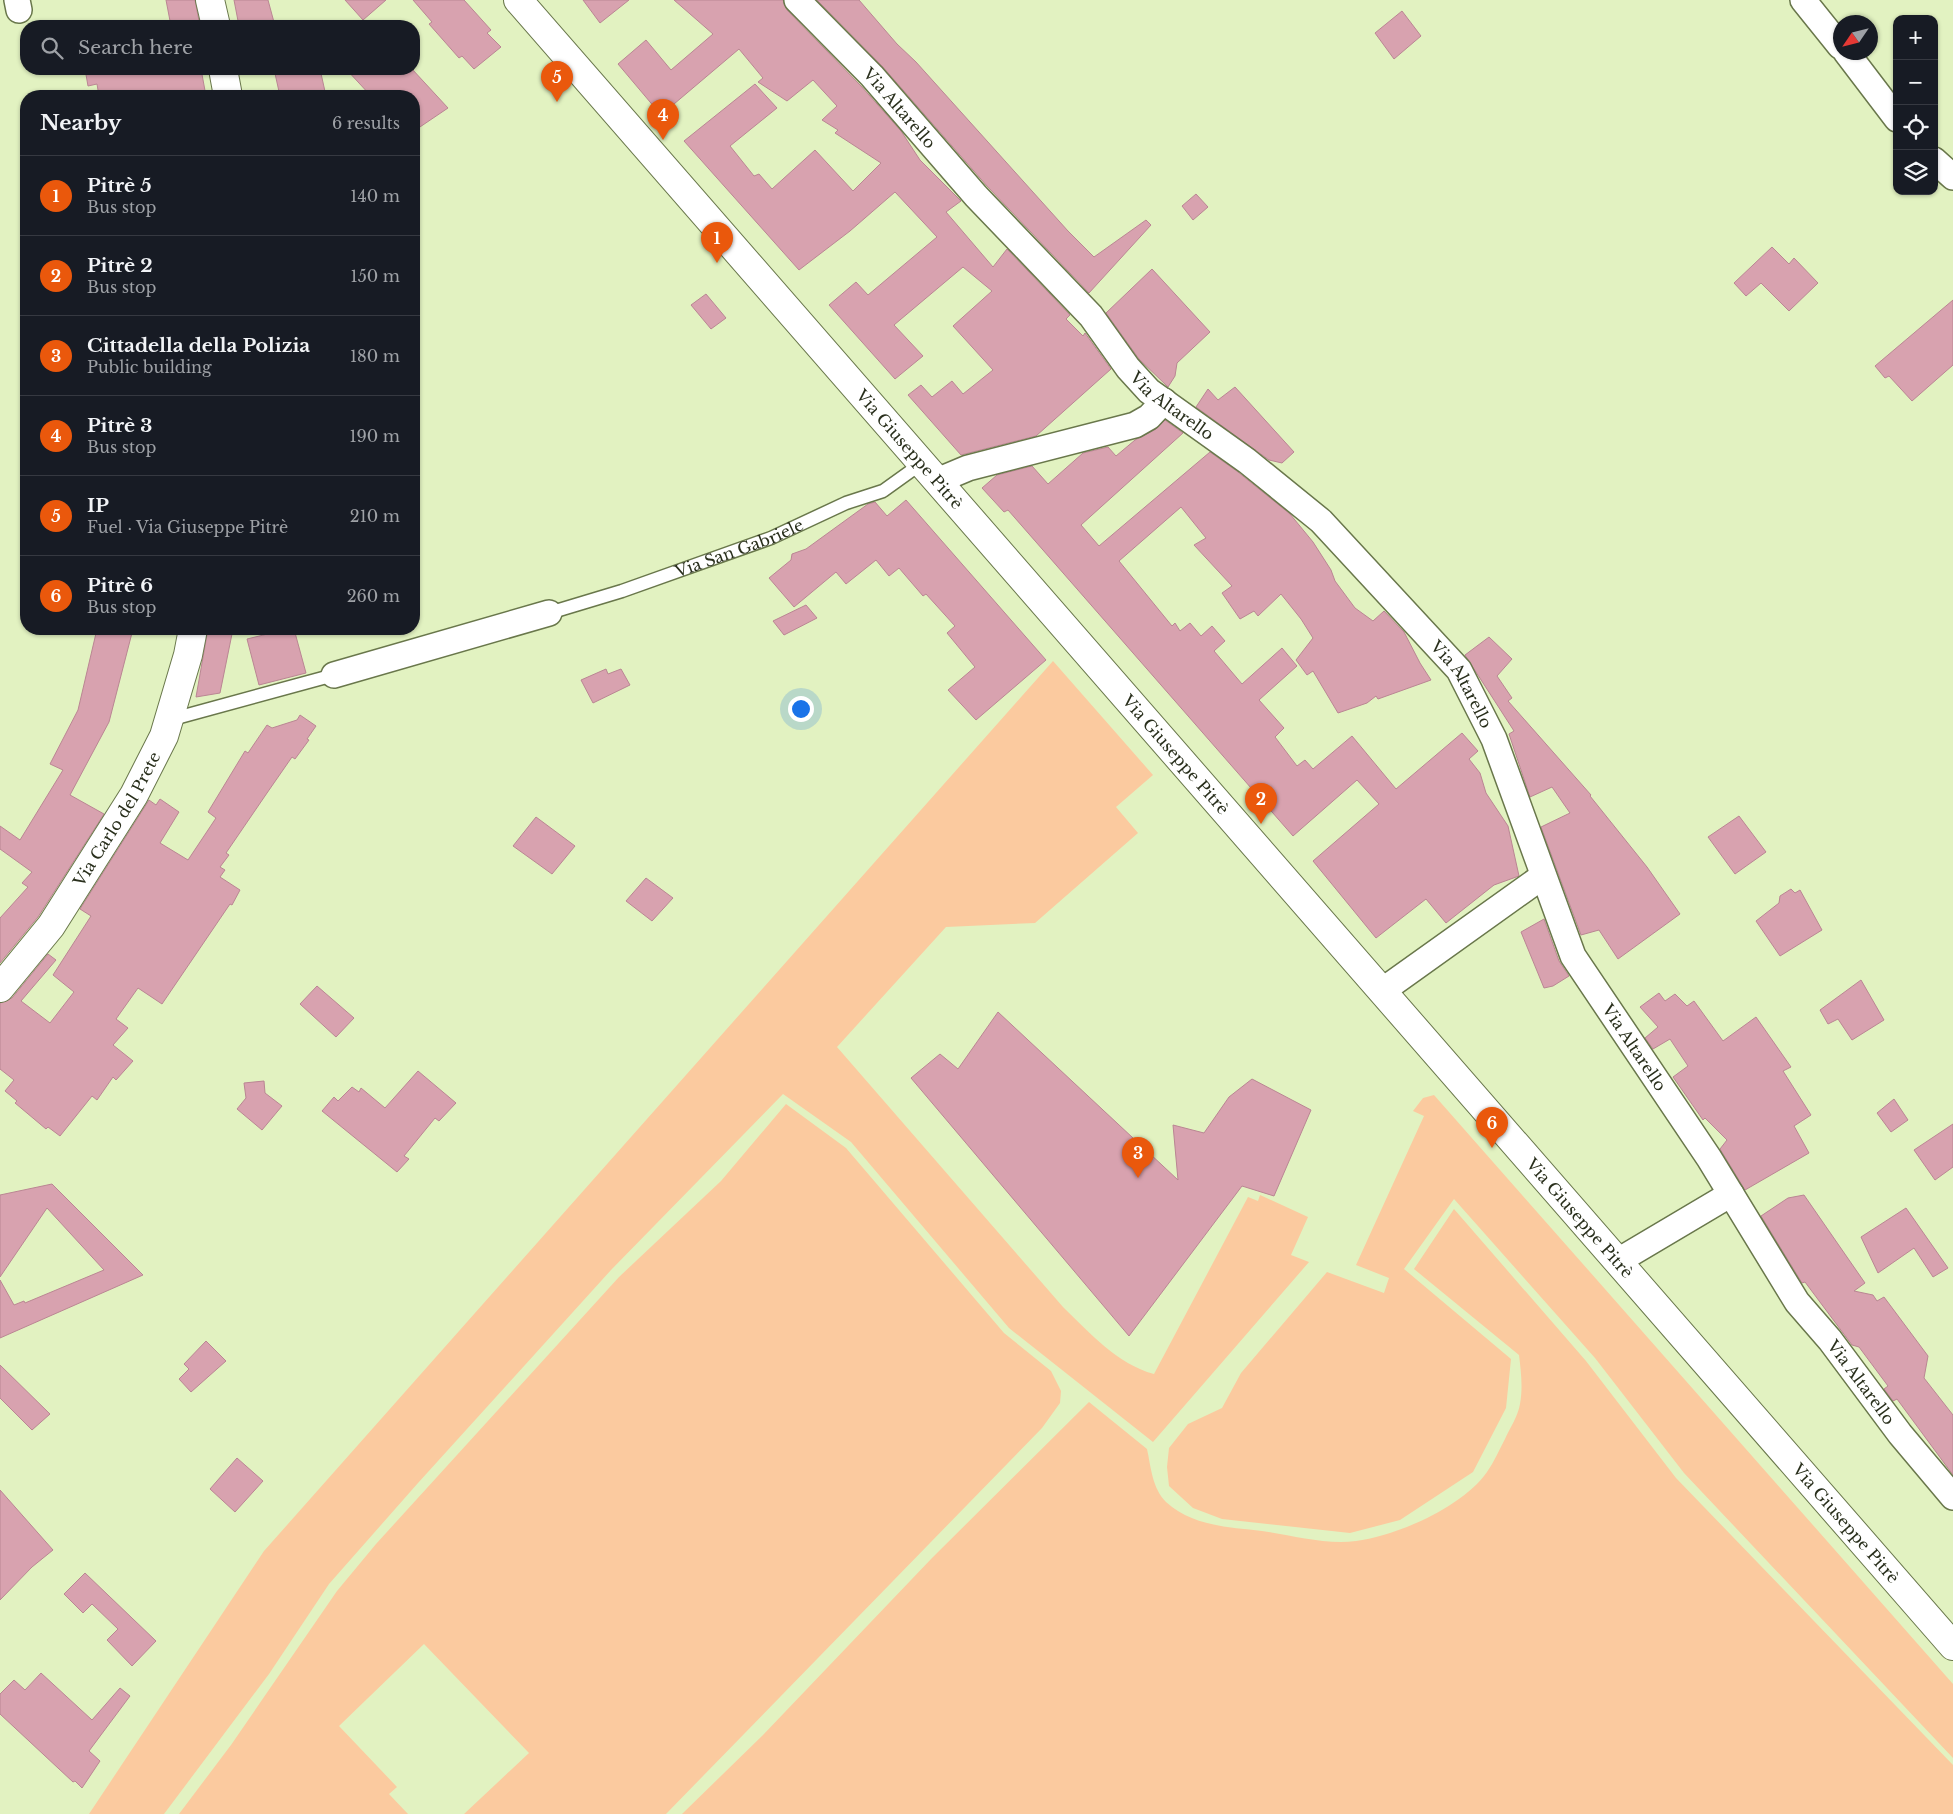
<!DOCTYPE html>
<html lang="en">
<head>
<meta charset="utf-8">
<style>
	:root { --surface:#171b24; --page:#20242c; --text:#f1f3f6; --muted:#9ea1a6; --line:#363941; --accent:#ea580c }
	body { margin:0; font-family:"Libre Baskerville",serif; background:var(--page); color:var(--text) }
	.controls { position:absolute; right:15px; top:15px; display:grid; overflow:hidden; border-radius:10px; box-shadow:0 1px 4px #0004 }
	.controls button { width:45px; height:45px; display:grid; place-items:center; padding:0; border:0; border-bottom:1px solid var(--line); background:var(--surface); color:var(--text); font:25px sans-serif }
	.compass { position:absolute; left:1833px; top:15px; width:45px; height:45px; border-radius:50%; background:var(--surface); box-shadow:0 1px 4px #0004; rotate:235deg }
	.you { position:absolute; left:800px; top:708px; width:18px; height:18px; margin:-12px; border:4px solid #fff; border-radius:50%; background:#1a73e8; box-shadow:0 0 0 8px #1a73e833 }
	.badge { display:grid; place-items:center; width:32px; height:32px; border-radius:50%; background:var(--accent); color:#fff; font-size:16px; font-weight:700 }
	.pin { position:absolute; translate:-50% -41px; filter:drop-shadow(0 1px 2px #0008) }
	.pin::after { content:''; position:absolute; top:26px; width:18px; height:15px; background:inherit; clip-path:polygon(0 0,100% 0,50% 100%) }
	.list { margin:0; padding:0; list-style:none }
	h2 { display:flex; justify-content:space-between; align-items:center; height:65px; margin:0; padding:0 20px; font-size:21px }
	h2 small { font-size:16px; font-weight:400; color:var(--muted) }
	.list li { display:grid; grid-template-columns:32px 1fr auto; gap:15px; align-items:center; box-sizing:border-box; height:80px; padding:0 20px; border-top:1px solid var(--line) }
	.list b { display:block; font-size:19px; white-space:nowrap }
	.list p { margin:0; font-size:16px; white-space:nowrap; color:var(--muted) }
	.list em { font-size:16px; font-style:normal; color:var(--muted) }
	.icon { flex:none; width:28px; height:28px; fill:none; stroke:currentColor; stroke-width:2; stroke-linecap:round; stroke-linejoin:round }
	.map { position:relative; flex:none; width:1953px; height:1814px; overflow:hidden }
	.search { position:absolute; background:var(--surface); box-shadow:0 1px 4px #0004; left:20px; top:20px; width:400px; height:55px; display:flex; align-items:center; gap:12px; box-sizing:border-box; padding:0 18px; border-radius:20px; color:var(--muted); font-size:19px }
	.panel { position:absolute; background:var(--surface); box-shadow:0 1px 4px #0004; left:20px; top:90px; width:400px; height:545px; border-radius:20px }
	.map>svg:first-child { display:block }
	.green { fill:#fbca9f }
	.building { fill:#d8a2af; stroke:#ba8693 }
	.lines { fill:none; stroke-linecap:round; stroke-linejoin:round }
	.lane-casing { stroke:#69774b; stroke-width:15 }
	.street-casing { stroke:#69774b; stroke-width:28 }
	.secondary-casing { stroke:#69774b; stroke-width:30 }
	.lane { stroke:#fff; stroke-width:12 }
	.street { stroke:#fff; stroke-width:25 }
	.secondary { stroke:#fff; stroke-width:28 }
	.labels { text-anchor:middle; stroke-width:4; stroke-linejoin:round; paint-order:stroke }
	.street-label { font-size:16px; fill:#292f1c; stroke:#e2f2c1 }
</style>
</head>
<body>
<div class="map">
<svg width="1953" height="1814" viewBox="0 0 1953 1814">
	<rect width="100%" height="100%" fill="#e2f2c1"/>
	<g class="green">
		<path d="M1053 661 1153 775 1116 807 1138 833 1035 923 946 927 837 1047 1063 1307C1090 1333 1117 1364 1154 1374L1248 1197 1258 1201 1260 1195 1308 1217 1291 1255 1309 1262 1153 1442 1009 1328 851 1142 783 1094 611 1270 418 1483 329 1584 269 1674 164 1814H89L264 1551Z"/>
		<path d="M1434 1095 1953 1684V1758L1684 1473 1595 1358 1454 1199 1404 1269 1511 1359 1506 1408 1473 1472 1400 1520 1350 1533 1222 1519 1193 1508 1169 1486 1167 1467 1169 1448 1188 1424 1222 1408 1241 1373 1327 1272 1384 1293 1389 1278 1356 1265 1424 1116 1413 1111 1423 1098Z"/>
		<path d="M786 1104 846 1148 1004 1333 1051 1371 1061 1391 1060 1403 1042 1428 666 1814H464L529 1753 424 1644 339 1726 397 1787 389 1794 408 1814H179L231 1745 337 1591 376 1544 619 1277 721 1181Z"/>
		<path d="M1454 1209 1586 1361 1676 1478 1953 1765V1814H682L763 1735 932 1558 1089 1402 1147 1449C1151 1467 1152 1488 1166 1502 1192 1526 1228 1527 1262 1531 1291 1535 1325 1545 1356 1541 1396 1536 1463 1507 1487 1472 1494 1462 1499 1450 1505 1439 1510 1428 1518 1416 1520 1404 1523 1388 1521 1371 1519 1355L1414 1269Z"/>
	</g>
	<g class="building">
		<path d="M166 0H195L200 26H171Z"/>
		<path d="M234 0H268L275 26H239Z"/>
		<path d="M345 0H386L363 20Z"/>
		<path d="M413 0H464L491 30 487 33 501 47 474 69 462 56 459 58 429 24 432 22Z"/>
		<path d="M583 0H629L600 23Z"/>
		<path d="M674 0H783L787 10 861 86 901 131 920 160 961 201 946 212 993 267 1007 249 1070 315 1066 319 1083 336 1085 333 1111 369 1036 436 961 455 908 395 921 385 932 397 952 381 963 394 993 370 953 326 992 291 963 267 894 325 923 356 895 379 829 305 856 282 868 295 937 237 895 192 850 231 799 270 684 141 755 84 777 108 730 146 754 176 759 174 772 189 815 150 853 191 881 163 835 133 838 130 822 120 837 106 813 80 787 101 758 82 763 78 739 49 661 115 618 64 646 40 671 70 713 34Z"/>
		<path d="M817 0H859L897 44 916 62 1068 231 1094 257 1146 220 1151 225 1089 293 987 186 882 66Z"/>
		<path d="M1402 11 1421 36 1394 59 1375 33Z"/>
		<path d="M85 69H201L206 96H99L97 84 88 86Z"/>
		<path d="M274 69H320L326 96H280Z"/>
		<path d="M346 69H412L448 108 414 131V96H371Z"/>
		<path d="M1196 194 1208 207 1193 220 1182 206Z"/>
		<path d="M1772 247 1789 264 1794 258 1818 283 1789 311 1761 283 1746 296 1734 283Z"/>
		<path d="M1152 269 1210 332 1177 363 1175 376 1168 387 1139 359 1106 313Z"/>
		<path d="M706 294 726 318 711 329 691 305Z"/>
		<path d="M1953 300V365L1912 401 1889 376 1885 378 1875 366Z"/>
		<path d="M1235 387 1294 452 1282 463 1269 460 1196 407 1208 389 1218 400Z"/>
		<path d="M1165 420 1183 433 1081 525 1099 546 1210 452 1238 472 1290 514 1313 542 1331 570 1335 581 1355 608 1373 621 1384 611 1404 632 1420 663 1431 680 1378 699 1376 696 1367 703 1338 713 1313 671 1307 675 1296 660 1313 638 1301 619 1281 594 1258 616 1254 611 1240 619 1222 593 1232 586 1194 545 1206 538 1181 507 1119 561 1172 626 1175 623 1180 631 1190 623 1201 636 1212 626 1225 641 1214 651 1242 684 1282 648 1297 666 1259 700 1284 728 1275 737 1297 766 1305 760 1313 769 1352 736 1396 789 1462 733 1478 751 1469 759 1480 773 1486 793 1508 826 1519 876 1494 885 1446 923 1426 899 1376 938 1313 861 1379 804 1357 780 1293 836 1008 510 1004 512 982 488 997 475 1032 466 1048 484 1083 453 1108 447 1116 456 1135 440 1156 429Z"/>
		<path d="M906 500 1046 660 976 720 948 690 975 667 947 633 955 626 926 594 923 596 899 568 889 576 876 560 846 584 836 572 794 607 769 578 791 560 792 554 806 549 868 504 875 502 887 516Z"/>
		<path d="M806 605 817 618 784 635 773 621Z"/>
		<path d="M97 629H133L109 722 70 795 104 814 38 917 0 963V918L28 887 22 883 32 872 0 849V826L20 840 63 770 50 764 78 710Z"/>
		<path d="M208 629H233L220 693 196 697Z"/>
		<path d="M288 629H294L306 673 259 685 247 639Z"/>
		<path d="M1489 637 1512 659 1497 676 1512 698 1508 701 1591 795 1590 796 1647 867 1680 914 1618 959 1599 930 1581 935 1541 827 1570 813 1552 787 1530 797 1509 734 1514 731 1465 655Z"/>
		<path d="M606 669 608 674 621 669 630 685 593 703 581 680Z"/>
		<path d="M300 715 316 726 307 739 309 740 295 759 292 757 267 793 226 853 229 855 220 867 225 870 220 877 240 890 232 905 230 904 162 1004 138 988 116 1019 128 1028 113 1045 133 1061 116 1080 113 1077 97 1100 92 1096 60 1136 48 1127 46 1129 15 1103 17 1101 5 1091 14 1080 0 1069V1003L12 998 48 954 56 960 21 1001 50 1023 74 992 53 975 91 916 80 909 149 800 156 805 160 799 179 812 160 843 188 860 216 818 208 812 245 751 248 753 267 725 272 728 297 720Z"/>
		<path d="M1739 816 1766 852 1735 874 1708 837Z"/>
		<path d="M536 817 575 846 552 874 513 846Z"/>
		<path d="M646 878 673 898 652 921 626 901Z"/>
		<path d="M1791 889 1795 893 1800 890 1822 930 1780 956 1756 921 1779 903 1780 896Z"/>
		<path d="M1544 919 1559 961 1569 976 1553 986 1544 988 1521 932Z"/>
		<path d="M1861 980 1884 1020 1852 1040 1838 1019 1828 1024 1820 1010Z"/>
		<path d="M317 986 354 1018 336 1037 300 1004Z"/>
		<path d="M1659 993 1665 1001 1675 994 1687 1006 1694 1001 1723 1041 1756 1017 1791 1067 1783 1071 1811 1115 1794 1126 1809 1153 1745 1190 1720 1149 1727 1140 1705 1118 1703 1120 1673 1077 1688 1066 1670 1039 1653 1049 1645 1038 1658 1027 1640 1007Z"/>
		<path d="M998 1012 1178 1180 1173 1125 1204 1133 1229 1097 1252 1079 1311 1110 1274 1196 1242 1186 1129 1336 911 1078 940 1054 958 1069Z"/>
		<path d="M418 1071 456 1103 439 1121 435 1118 404 1156 409 1159 397 1172 322 1111 334 1097 338 1101 352 1087 359 1092 361 1088 385 1108Z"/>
		<path d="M264 1081 265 1093 282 1106 262 1130 237 1109 246 1098 244 1083Z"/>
		<path d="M1894 1099 1908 1120 1891 1132 1877 1113Z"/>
		<path d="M1953 1124V1167L1935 1180 1914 1150Z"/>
		<path d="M52 1184 143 1275 0 1338V1280L14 1305 24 1301 25 1303 104 1270 47 1208 0 1277V1195Z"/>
		<path d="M1804 1195 1865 1283 1854 1291 1873 1295 1877 1301 1884 1297 1928 1356 1924 1378 1953 1415V1475L1897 1399 1893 1401 1884 1389 1888 1386 1859 1347 1852 1345 1805 1282 1802 1283 1761 1216 1788 1198Z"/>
		<path d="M1906 1208 1948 1268 1933 1277 1914 1248 1878 1273 1861 1237Z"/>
		<path d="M206 1341 226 1361 191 1392 179 1379 189 1369 184 1364Z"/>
		<path d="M0 1365 50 1414 32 1430 0 1398Z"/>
		<path d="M237 1458 263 1481 235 1512 210 1489Z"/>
		<path d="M0 1490 53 1550 32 1567 0 1600Z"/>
		<path d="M85 1573 156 1641 132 1666 107 1640 118 1629 92 1604 83 1613 64 1594Z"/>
		<path d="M41 1673 92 1720 120 1688 130 1696 89 1751 100 1761 82 1788 75 1781 73 1782 0 1714V1694L14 1680 25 1690Z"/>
	</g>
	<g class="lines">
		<g class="lane-casing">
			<g id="lane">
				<path id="s1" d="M549 613 622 591 771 538 846 503 883 491 922 463"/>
				<path d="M169 720 334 675"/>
			</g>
		</g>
		<g class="street-casing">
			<g id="street">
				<path d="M17 0 19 10"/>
				<path id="s2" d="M797 0 872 76 976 196 1091 316 1128 368 1149 391 1247 461 1321 521 1459 670 1494 739 1573 956 1709 1158 1797 1302 1830 1340 1900 1434 1953 1497"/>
				<path d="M1803 0 1840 46"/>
				<path d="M1846 52 1897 119"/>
				<path d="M1934 160 1953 177"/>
				<path d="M937 481 968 468 1135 425 1149 417 1164 401"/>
				<path d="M334 675 549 613"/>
				<path d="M1382 991 1543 876"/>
				<path d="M1618 1261 1731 1194"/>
			</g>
		</g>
		<g class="secondary-casing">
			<g id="secondary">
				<path d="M210 0 216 26"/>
				<path id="s3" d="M518 0 1953 1646"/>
				<path d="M223 69 228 96"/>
				<path id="s4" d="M0 988 51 926 134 795 164 736 188 655 193 629"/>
			</g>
		</g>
		<use href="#lane" class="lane"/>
		<use href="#street" class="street"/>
		<use href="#secondary" class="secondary"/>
	</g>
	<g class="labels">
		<g class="street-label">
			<text dy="6" stroke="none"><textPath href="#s2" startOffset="149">Via Altarello</textPath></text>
			<text dy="6" stroke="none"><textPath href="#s2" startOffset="554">Via Altarello</textPath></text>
			<text dy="6" stroke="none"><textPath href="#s3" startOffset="596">Via Giuseppe Pitrè</textPath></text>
			<text dy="6" stroke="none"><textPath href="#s1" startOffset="201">Via San Gabriele</textPath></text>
			<text dy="6" stroke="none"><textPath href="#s2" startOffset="959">Via Altarello</textPath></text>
			<text dy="6" stroke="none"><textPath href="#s3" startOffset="1001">Via Giuseppe Pitrè</textPath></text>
			<text dy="6" stroke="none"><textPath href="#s4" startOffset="206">Via Carlo del Prete</textPath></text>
			<text dy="6" stroke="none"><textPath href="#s2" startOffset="1364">Via Altarello</textPath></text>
			<text dy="6" stroke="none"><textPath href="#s3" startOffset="1616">Via Giuseppe Pitrè</textPath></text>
			<text dy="6" stroke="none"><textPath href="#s2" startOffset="1769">Via Altarello</textPath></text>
			<text dy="6" stroke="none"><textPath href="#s3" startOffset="2021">Via Giuseppe Pitrè</textPath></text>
		</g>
	</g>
</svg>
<div class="controls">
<button>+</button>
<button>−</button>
<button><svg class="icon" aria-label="locate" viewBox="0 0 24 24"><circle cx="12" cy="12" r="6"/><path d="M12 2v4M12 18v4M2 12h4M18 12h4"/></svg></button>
<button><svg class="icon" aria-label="layers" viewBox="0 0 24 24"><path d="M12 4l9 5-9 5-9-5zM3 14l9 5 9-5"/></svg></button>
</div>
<svg class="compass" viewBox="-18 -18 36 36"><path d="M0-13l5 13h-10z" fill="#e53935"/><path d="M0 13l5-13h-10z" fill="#9ea1a6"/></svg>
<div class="you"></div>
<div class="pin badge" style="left:717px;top:263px">1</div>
<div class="pin badge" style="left:1261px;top:824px">2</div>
<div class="pin badge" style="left:1138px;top:1178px">3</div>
<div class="pin badge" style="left:663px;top:140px">4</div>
<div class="pin badge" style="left:557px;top:102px">5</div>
<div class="pin badge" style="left:1492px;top:1148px">6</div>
<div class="search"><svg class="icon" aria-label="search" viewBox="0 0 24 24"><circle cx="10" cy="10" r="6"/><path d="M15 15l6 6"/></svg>Search here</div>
<section class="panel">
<h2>Nearby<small>6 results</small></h2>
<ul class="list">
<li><span class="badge">1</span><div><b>Pitrè 5</b><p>Bus stop</p></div><em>140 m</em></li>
<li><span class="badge">2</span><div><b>Pitrè 2</b><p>Bus stop</p></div><em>150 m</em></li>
<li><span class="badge">3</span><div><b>Cittadella della Polizia</b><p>Public building</p></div><em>180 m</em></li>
<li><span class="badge">4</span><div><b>Pitrè 3</b><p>Bus stop</p></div><em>190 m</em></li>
<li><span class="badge">5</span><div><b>IP</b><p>Fuel · Via Giuseppe Pitrè</p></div><em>210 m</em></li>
<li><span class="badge">6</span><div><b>Pitrè 6</b><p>Bus stop</p></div><em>260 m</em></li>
</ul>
</section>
</div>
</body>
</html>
